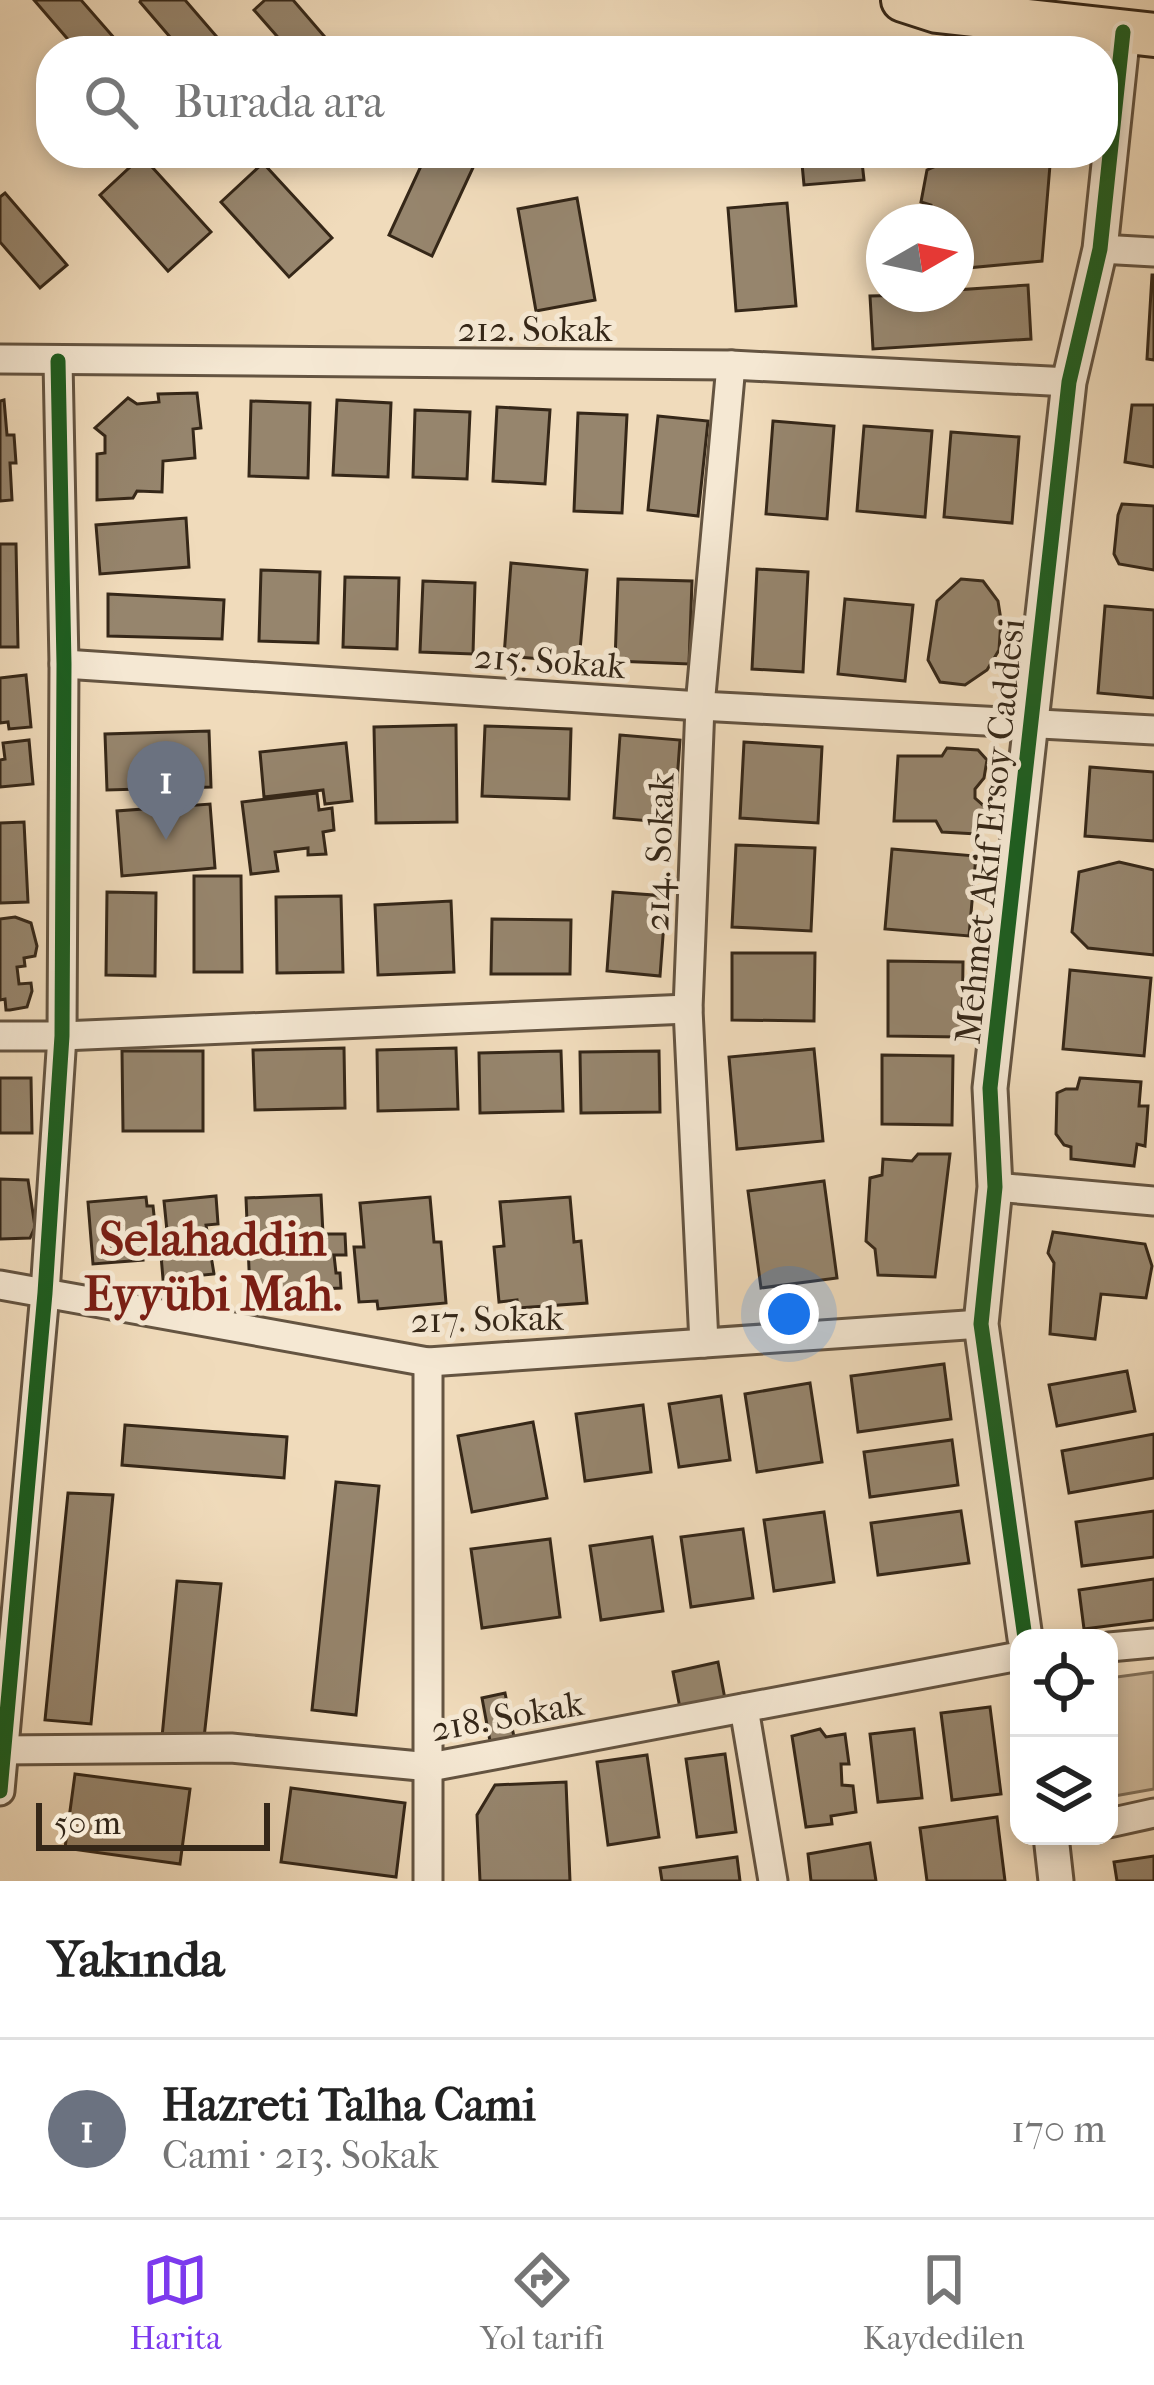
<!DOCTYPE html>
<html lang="tr">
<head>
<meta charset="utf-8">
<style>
	:root { --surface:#fff; --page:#f2f2f2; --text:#222; --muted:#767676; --line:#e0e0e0; --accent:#7c3aed }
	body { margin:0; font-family:"IM FELL French Canon",serif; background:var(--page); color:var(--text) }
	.controls { position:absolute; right:36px; bottom:36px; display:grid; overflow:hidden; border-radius:24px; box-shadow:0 6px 18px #0003 }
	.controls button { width:108px; height:108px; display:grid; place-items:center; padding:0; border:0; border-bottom:3px solid var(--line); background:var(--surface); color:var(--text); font:60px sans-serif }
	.compass { position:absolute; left:866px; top:204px; width:108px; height:108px; border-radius:50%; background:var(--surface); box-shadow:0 6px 18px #0003; rotate:81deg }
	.scale { position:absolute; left:36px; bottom:30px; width:234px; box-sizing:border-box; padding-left:12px; border:6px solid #352718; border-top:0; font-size:33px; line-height:42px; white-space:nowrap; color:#352718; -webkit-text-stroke:9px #f5e8d3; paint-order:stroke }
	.you { position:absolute; left:789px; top:1314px; width:42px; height:42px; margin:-30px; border:9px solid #fff; border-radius:50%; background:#1a73e8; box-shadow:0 0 0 18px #1a73e833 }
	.badge { display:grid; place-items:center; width:78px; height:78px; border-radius:50%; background:var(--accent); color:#fff; font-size:39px; font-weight:700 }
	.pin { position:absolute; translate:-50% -99px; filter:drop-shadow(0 3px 6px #0008) }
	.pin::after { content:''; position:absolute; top:63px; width:42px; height:36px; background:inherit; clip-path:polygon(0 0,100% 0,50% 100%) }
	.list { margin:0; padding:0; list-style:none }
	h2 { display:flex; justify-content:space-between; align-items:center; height:156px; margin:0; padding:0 48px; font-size:51px }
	h2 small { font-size:39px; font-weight:400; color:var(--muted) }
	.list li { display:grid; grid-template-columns:78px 1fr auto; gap:36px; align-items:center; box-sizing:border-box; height:180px; padding:0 48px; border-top:3px solid var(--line) }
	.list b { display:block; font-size:45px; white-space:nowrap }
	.list p { margin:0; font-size:39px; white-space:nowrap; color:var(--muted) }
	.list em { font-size:39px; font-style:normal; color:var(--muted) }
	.icon { flex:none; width:66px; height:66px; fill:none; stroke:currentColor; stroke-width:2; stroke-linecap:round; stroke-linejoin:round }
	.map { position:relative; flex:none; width:1154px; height:1881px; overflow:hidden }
	.search { position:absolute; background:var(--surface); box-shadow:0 6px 18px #0003; left:36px; right:36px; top:36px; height:132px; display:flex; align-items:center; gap:30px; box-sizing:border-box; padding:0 42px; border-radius:48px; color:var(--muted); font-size:45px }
	.sheet { height:336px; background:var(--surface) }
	nav { display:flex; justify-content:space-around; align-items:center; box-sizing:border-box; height:168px; border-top:3px solid var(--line); background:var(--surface); font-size:33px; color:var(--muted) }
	nav a { display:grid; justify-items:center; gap:6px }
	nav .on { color:var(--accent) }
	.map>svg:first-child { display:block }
	.green { fill:#d0bc9f; stroke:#82725c; stroke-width:3 }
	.building { fill:#96856d; stroke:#352718; stroke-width:3 }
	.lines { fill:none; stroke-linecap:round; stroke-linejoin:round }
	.minor-casing { stroke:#645441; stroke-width:33 }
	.tertiary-casing { stroke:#645441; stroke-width:39 }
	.primary-casing { stroke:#352718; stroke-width:48 }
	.minor { stroke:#f5e8d3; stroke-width:27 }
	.tertiary { stroke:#f5e8d3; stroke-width:33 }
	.primary { stroke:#f0dbbb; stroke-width:42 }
	.cycleway-casing { stroke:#f5e8d3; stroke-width:22 }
	.cycleway { stroke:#1b5e20; stroke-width:15 }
	.labels { text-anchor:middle; stroke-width:10; stroke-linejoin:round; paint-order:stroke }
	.street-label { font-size:36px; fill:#352718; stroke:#f5e8d3 }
	.district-label { font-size:48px; font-weight:bold; fill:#7a1f14; stroke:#f5e8d3 }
</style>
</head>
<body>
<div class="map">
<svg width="1154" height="1881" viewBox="0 0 1154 1881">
	<rect width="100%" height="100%" fill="#f0dbbb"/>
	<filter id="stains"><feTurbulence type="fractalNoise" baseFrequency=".00167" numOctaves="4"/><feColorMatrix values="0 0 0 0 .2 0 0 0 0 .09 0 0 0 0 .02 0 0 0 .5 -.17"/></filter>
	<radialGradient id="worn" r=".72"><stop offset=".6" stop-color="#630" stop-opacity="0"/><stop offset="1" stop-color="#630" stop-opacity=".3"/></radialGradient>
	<path class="green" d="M1154 1672V1789L1109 1797V1678Z"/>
	<g class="building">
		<path d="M34 0H81L116 40 103 51H78Z"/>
		<path d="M141 0H185L229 51H182L140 2Z"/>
		<path d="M265 0H293L337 51H290L254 10Z"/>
		<path d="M427 153H463L477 159 432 256 389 235Z"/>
		<path d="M801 153H861L864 180 804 185Z"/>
		<path d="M938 153H1051L1042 261 956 269V222H930L931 205 921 202 927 170 936 166Z"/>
		<path d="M142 156 211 232 168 271 100 195Z"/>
		<path d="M263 163 332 238 289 277 221 202Z"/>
		<path d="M5 193 67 265 40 288 0 242V197Z"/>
		<path d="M577 198 595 300 536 311 518 209Z"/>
		<path d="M787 203 796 306 736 311 728 208Z"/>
		<path d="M1152 275H1154V360L1147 359Z"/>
		<path d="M1028 285 1031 339 873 349 870 296 956 294V290Z"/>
		<path d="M197 393 201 428 193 429 195 458 163 461 162 492 137 491 133 498 97 500V454L105 453V436L95 428 128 398 137 404 159 402 158 394Z"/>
		<path d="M4 400 7 435H14L16 463H10L12 500 0 501V401Z"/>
		<path d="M337 400 391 403 388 477 333 475Z"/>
		<path d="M251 401 310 403 308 478 249 476Z"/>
		<path d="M1132 405H1154V467L1125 462Z"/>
		<path d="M497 407 550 410 545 484 493 481Z"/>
		<path d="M415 410 470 412 467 479 413 477Z"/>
		<path d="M578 413 627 415 622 513 574 511Z"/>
		<path d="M658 416 708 421 698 516 648 510Z"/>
		<path d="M773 421 834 426 827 519 766 514Z"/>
		<path d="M864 426 932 431 925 517 857 511Z"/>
		<path d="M951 432 1019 437 1012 523 944 517Z"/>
		<path d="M1122 504 1154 506V570L1119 564 1114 554 1118 515Z"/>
		<path d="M186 518 189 567 100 574 96 525Z"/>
		<path d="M0 544H16L18 647H0Z"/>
		<path d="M511 563 587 570 579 662 504 656Z"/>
		<path d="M757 569 808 572 803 672 752 669Z"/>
		<path d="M261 570 320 572 318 643 259 641Z"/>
		<path d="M345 577 399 578 397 649 343 647Z"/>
		<path d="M618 579 692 581 689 664 615 661Z"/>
		<path d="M961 579 983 581 998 601 1001 620 999 650 987 670 965 685 940 682 928 660 937 601Z"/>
		<path d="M423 581 475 583 473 654 420 652Z"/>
		<path d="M108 594 224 600 222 639 108 636Z"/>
		<path d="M845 599 913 605 905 681 838 674Z"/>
		<path d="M1105 606 1154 610V698L1098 693Z"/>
		<path d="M26 675 31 727 9 729 8 722 0 723V678Z"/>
		<path d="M456 725 457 822 376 823 374 727Z"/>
		<path d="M485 726 571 729 569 799 482 796Z"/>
		<path d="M209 731 211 787 107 790 105 734Z"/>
		<path d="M620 735 680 740 674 823 614 818Z"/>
		<path d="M29 740 33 784 0 787V760L5 759 3 743Z"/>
		<path d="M744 742 822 747 818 823 740 818Z"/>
		<path d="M346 743 352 801 325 804 323 790 264 797 260 752Z"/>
		<path d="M947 748 978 750 987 760 984 778 975 789V798L985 807 987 825 977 834 942 832 936 821H894L898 756H942Z"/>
		<path d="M1090 767 1154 772V841L1085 836Z"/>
		<path d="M317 793 319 810 332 808 334 830 323 832 326 854 308 855V848L275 852 278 871 251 874 242 802Z"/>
		<path d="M210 804 215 868 122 876 117 811Z"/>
		<path d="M24 822 28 902 0 903V823Z"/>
		<path d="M736 845 815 848 811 931 732 927Z"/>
		<path d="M892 849 976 856 969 936 885 929Z"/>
		<path d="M1119 862 1154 870V955L1088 948 1072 932 1079 872Z"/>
		<path d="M194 876H241L242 972H194Z"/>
		<path d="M107 892 156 893 155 976 106 975Z"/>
		<path d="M613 892 666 896 660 976 607 971Z"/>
		<path d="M341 896 343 972 277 973 276 897Z"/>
		<path d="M451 901 454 972 378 975 375 905Z"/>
		<path d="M15 917 31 923 37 946 35 956 24 958 25 966 17 967 19 984 31 983 32 991 27 1007 10 1010H6L5 999 0 1000V919Z"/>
		<path d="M492 919 571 920 570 974H491Z"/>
		<path d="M732 953H815L814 1021 732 1020Z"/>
		<path d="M888 961 963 962 962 1037 888 1036Z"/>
		<path d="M1070 970 1151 978 1144 1056 1063 1049Z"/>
		<path d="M344 1048 345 1108 255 1110 253 1050Z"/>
		<path d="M456 1048 458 1109 378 1111 377 1050Z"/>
		<path d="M814 1049 823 1141 737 1149 729 1057Z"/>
		<path d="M122 1051H203V1131H123Z"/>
		<path d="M561 1051 563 1111 480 1113 479 1053Z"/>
		<path d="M659 1051 660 1112 581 1113 580 1052Z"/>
		<path d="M882 1055 953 1056 952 1125 882 1124Z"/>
		<path d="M0 1078H31L32 1133H0Z"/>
		<path d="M1080 1078 1141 1082 1139 1106H1148L1145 1146 1137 1144 1134 1166 1071 1159V1147L1064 1145 1056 1134 1057 1093 1066 1089H1077Z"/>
		<path d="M918 1154H950L935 1277 878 1275 875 1249 866 1241 870 1178 882 1175 883 1159 912 1161Z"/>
		<path d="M0 1179 28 1180 35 1227 30 1238 0 1239Z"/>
		<path d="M824 1181 837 1278 761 1288 748 1191Z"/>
		<path d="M321 1195 323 1234H345L346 1255H334L336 1273H340L341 1288 250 1292 246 1198Z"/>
		<path d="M216 1196 218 1224 206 1225 214 1274 163 1279 159 1232 167 1231 164 1201Z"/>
		<path d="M146 1197 147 1206H153L156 1234 141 1236 143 1260 93 1264 88 1202Z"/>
		<path d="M430 1197 434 1242H441L446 1303 378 1309 377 1301 359 1302 354 1247H364L360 1203Z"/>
		<path d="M570 1197 574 1242 581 1241 587 1303 518 1308 517 1300 499 1302 494 1247 504 1246 500 1202Z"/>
		<path d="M1053 1232 1145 1244 1152 1266 1146 1298 1101 1294 1095 1339 1050 1334 1054 1263 1048 1253Z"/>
		<path d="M944 1364 951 1419 858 1432 851 1376Z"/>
		<path d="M1127 1371 1135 1411 1057 1426 1049 1385Z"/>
		<path d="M810 1383 822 1462 757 1472 745 1394Z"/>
		<path d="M721 1396 730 1460 679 1467 669 1404Z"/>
		<path d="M643 1405 651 1472 585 1481 576 1414Z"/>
		<path d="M533 1422 547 1498 472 1512 458 1436Z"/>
		<path d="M125 1425 287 1437 284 1478 122 1465Z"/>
		<path d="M1154 1434V1478L1069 1493 1062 1451Z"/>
		<path d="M952 1440 958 1485 870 1497 864 1452Z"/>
		<path d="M336 1482 379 1486 356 1715 312 1710Z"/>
		<path d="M68 1493 113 1495 91 1724 45 1720Z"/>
		<path d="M961 1511 969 1563 878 1575 871 1523Z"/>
		<path d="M1154 1511V1557L1082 1566 1076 1522Z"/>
		<path d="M824 1512 834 1582 774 1591 764 1520Z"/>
		<path d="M743 1529 753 1598 691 1607 681 1537Z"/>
		<path d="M652 1537 663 1611 601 1620 590 1546Z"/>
		<path d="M550 1539 560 1617 482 1628 471 1549Z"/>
		<path d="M1154 1579V1620L1084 1629 1079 1590Z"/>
		<path d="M177 1581 221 1584 204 1738 162 1737Z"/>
		<path d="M718 1662 725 1699 680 1708 673 1672Z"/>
		<path d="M505 1693 514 1737 490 1741 482 1698Z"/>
		<path d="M990 1707 1001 1794 952 1800 941 1713Z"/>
		<path d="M820 1729 826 1737 845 1734 849 1764H841L842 1785 853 1786 856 1812 831 1816 832 1824 806 1827 792 1736Z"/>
		<path d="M914 1729 922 1798 878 1802 870 1734Z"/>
		<path d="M725 1754 736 1832 697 1837 686 1759Z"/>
		<path d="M647 1755 659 1837 608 1845 597 1762Z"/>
		<path d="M75 1774 190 1789 180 1864 65 1848Z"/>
		<path d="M566 1782 570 1881H480L477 1815 495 1785Z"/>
		<path d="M291 1788 405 1803 396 1877 281 1862Z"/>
		<path d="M997 1817 1005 1881H927L920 1828Z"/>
		<path d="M870 1843 876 1881H811L808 1854Z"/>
		<path d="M1154 1856V1881H1117L1114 1862Z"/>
		<path d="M737 1857 740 1881H662L660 1868Z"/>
	</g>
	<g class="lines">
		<g class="minor-casing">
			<g id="minor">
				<path d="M1100 249 1154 252"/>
				<path d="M0 359 731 365 1069 382"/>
				<path d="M64 664 700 706 1154 730"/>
				<path d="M0 1036H62L688 1009"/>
				<path d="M995 1187 1154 1201"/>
				<path d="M0 1285 428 1362 981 1324"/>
				<path d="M704 1343 688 1009 700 706 731 365"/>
				<path d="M428 1362V1881"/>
				<path d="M1109 1647 1154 1643"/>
				<path d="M744 1708 773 1881"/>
				<path d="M0 1750 231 1748 430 1767 1019 1656"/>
				<path d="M0 1791 45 1293 62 1036 64 664 58 361"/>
				<path d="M1109 1823 1154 1813"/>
			</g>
		</g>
		<g class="tertiary-casing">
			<g id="tertiary">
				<path d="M1025 1638 981 1324 995 1187 990 1088 1069 382 1100 249 1123 32"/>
				<path d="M1051 1836 1056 1881"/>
			</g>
		</g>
		<g class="primary-casing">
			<path id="primary" d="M903 0 937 11 1154 35"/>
		</g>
		<use href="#minor" class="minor"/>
		<use href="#tertiary" class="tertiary"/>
		<use href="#primary" class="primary"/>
		<g class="cycleway-casing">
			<g id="cycleway">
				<path d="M1025 1638 981 1324 995 1187 990 1088 1069 382 1100 249 1123 32"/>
				<path d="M0 1791 45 1293 62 1036 64 664 58 361"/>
			</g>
		</g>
		<use href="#cycleway" class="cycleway"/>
	</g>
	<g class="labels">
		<g class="street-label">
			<text x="535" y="341">212. Sokak</text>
			<text transform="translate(550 660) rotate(4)" y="13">215. Sokak</text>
			<text transform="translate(989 831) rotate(-84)" y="13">Mehmet Akif Ersoy Caddesi</text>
			<text transform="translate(658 852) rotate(-88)" y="13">214. Sokak</text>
			<text transform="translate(487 1318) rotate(-1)" y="13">217. Sokak</text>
			<text transform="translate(507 1715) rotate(-10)" y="13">218. Sokak</text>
		</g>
		<g class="district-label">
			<text x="213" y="1255">Selahaddin<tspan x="213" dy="55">Eyyübi Mah.</tspan></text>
		</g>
	</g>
	<rect width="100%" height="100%" filter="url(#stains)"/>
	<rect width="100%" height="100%" fill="url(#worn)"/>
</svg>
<div class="controls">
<button><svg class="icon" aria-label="locate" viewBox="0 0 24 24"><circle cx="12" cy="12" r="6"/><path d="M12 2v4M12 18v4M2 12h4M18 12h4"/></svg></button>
<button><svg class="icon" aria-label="layers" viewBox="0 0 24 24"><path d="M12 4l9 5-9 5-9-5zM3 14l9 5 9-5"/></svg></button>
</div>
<svg class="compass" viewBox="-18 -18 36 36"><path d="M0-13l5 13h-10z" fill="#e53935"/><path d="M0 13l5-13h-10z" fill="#767676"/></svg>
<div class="scale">50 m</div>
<div class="you"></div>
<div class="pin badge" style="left:166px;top:840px;background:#6b7280">1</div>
<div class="search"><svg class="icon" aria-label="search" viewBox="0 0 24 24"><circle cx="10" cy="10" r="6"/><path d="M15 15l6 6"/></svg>Burada ara</div>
</div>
<section class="sheet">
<h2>Yakında<small></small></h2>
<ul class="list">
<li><span class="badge" style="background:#6b7280">1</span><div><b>Hazreti Talha Cami</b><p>Cami · 213. Sokak</p></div><em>170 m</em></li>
</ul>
</section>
<nav>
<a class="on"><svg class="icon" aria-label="map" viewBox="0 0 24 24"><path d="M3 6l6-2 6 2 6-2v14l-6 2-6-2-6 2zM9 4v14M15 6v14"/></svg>Harita</a>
<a><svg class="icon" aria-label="directions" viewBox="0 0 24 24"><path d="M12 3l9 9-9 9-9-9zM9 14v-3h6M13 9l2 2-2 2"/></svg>Yol tarifi</a>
<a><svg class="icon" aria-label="saved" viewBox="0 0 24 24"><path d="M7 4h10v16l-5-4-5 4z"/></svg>Kaydedilen</a>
</nav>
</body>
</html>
